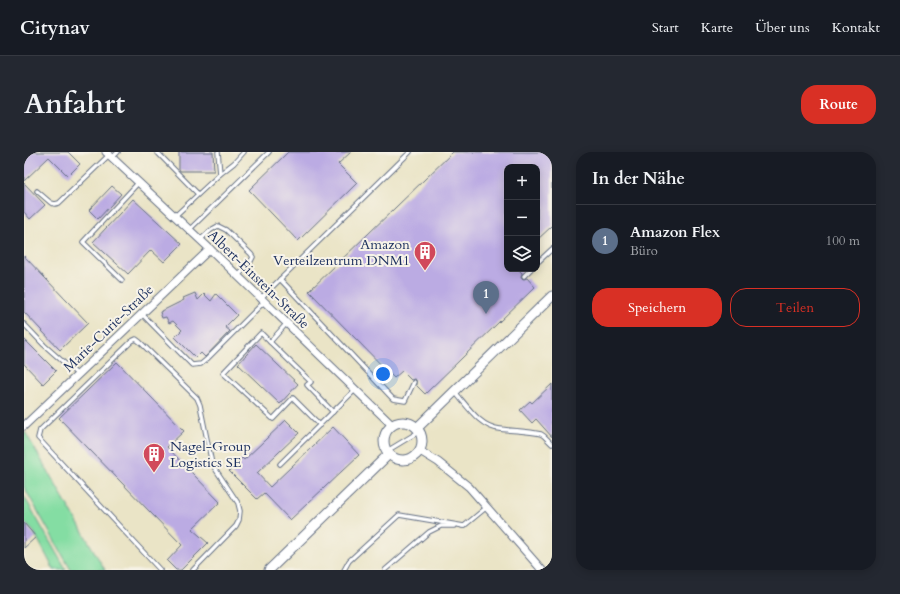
<!DOCTYPE html>
<html lang="de">
<head>
<meta charset="utf-8">
<style>
	:root { --surface:#171b24; --page:#242831; --text:#f1f3f6; --muted:#9ea1a6; --line:#363941; --accent:#d93025 }
	body { margin:0; font-family:Cardo,serif; background:var(--page); color:var(--text) }
	.controls { position:absolute; right:12px; top:12px; display:grid; overflow:hidden; border-radius:8px; box-shadow:0 2px 10px #0003 }
	.controls button { width:36px; height:36px; display:grid; place-items:center; padding:0; border:0; border-bottom:1px solid var(--line); background:var(--surface); color:var(--text); font:20px sans-serif }
	.you { position:absolute; left:359px; top:222px; width:14px; height:14px; margin:-10px; border:3px solid #fff; border-radius:50%; background:#1a73e8; box-shadow:0 0 0 6px #1a73e833 }
	.badge { display:grid; place-items:center; width:26px; height:26px; border-radius:50%; background:var(--accent); color:#fff; font-size:13px; font-weight:700 }
	.pin { position:absolute; translate:-50% -33px; filter:drop-shadow(0 1px 2px #0008) }
	.pin::after { content:''; position:absolute; top:21px; width:14px; height:12px; background:inherit; clip-path:polygon(0 0,100% 0,50% 100%) }
	.list { margin:0; padding:0; list-style:none }
	h2 { display:flex; justify-content:space-between; align-items:center; height:52px; margin:0; padding:0 16px; font-size:17px }
	h2 small { font-size:13px; font-weight:400; color:var(--muted) }
	.list li { display:grid; grid-template-columns:26px 1fr auto; gap:12px; align-items:center; box-sizing:border-box; height:72px; padding:0 16px; border-top:1px solid var(--line) }
	.list b { display:block; font-size:15px; white-space:nowrap }
	.list p { margin:0; font-size:13px; white-space:nowrap; color:var(--muted) }
	.list em { font-size:13px; font-style:normal; color:var(--muted) }
	.actions { display:flex; gap:8px; padding:12px 16px }
	.actions a { flex:1; padding:9px 0; border:1px solid var(--accent); border-radius:16px; text-align:center; font-size:14px; color:var(--accent) }
	.actions .main { background:var(--accent); color:#fff }
	.icon { flex:none; width:22px; height:22px; fill:none; stroke:currentColor; stroke-width:2; stroke-linecap:round; stroke-linejoin:round }
	.map { position:relative; flex:none; width:528px; height:418px; overflow:hidden; border-radius:16px }
	header { display:flex; align-items:center; gap:24px; box-sizing:border-box; height:56px; padding:0 20px; background:var(--surface); border-bottom:1px solid var(--line) }
	header strong { font-size:19px }
	nav { display:flex; gap:22px; margin-inline-start:auto; font-size:14px }
	.intro { display:flex; align-items:center; justify-content:space-between; box-sizing:border-box; height:96px; padding:0 24px }
	h1 { margin:0; font-size:28px }
	.button { padding:10px 18px; border-radius:16px; background:var(--accent); color:#fff; font-size:14px; font-weight:700 }
	main { display:flex; gap:24px; padding:0 24px }
	aside { flex:1; background:var(--surface); border-radius:16px; box-shadow:0 2px 10px #0003 }
	.map>svg:first-child { display:block }
	.green { fill:#84dda3; stroke:#508680 }
	.building { fill:#bbabe3 }
	.lines { fill:none; stroke-linecap:round; stroke-linejoin:round }
	.service-casing { stroke:#636e82; stroke-width:5.5 }
	.minor-casing { stroke:#636e82; stroke-width:9 }
	.tertiary-casing { stroke:#636e82; stroke-width:11 }
	.service { stroke:#fff; stroke-width:3.5 }
	.minor { stroke:#fff; stroke-width:7 }
	.tertiary { stroke:#fff; stroke-width:9 }
	.labels { text-anchor:middle; stroke-width:4; stroke-linejoin:round; paint-order:stroke }
	.poi-label { font-size:14px; fill:#1b2f5e; stroke:#f7f3e8; text-anchor:end }
	.street-label { font-size:14px; fill:#1b2f5e; stroke:#f7f3e8 }
</style>
</head>
<body>
<header>
<strong>Citynav</strong>
<nav><a>Start</a><a>Karte</a><a>Über uns</a><a>Kontakt</a></nav>
</header>
<div class="intro"><h1>Anfahrt</h1><a class="button">Route</a></div>
<main>
<div class="map">
<svg width="528" height="418" viewBox="0 0 528 418">
	<rect width="100%" height="100%" fill="#f7f3e8"/>
	<filter id="ink" filterUnits="userSpaceOnUse"><feTurbulence type="fractalNoise" baseFrequency=".025" numOctaves="2"/><feDisplacementMap in="SourceGraphic" scale="8" xChannelSelector="R" yChannelSelector="G"/><feConvolveMatrix kernelMatrix="1 2 1 2 8 2 1 2 1" color-interpolation-filters="sRGB"/></filter>
	<filter id="wash" filterUnits="userSpaceOnUse"><feTurbulence type="fractalNoise" baseFrequency=".012" numOctaves="4" result="noise"/><feDisplacementMap in="SourceGraphic" scale="16" xChannelSelector="R" yChannelSelector="G"/><feGaussianBlur stdDeviation="0.9" result="paint"/><feColorMatrix in="noise" values="0 0 0 0 0 0 0 0 0 0 0 0 0 0 0 0 0 1.4 0 .05"/><feComposite in="paint" operator="in"/></filter>
	<g filter="url(#wash)">
		<rect width="100%" height="100%" fill="#eae4c6"/>
		<g class="green">
			<path d="M0 278 81 418H47L0 335Z"/>
			<path d="M0 344 42 418H30L10 380 0 370Z"/>
		</g>
		<g id="blocks">
			<g class="building">
				<path d="M0 0H44L56 12 44 24 25 5 0 29Z"/>
				<path d="M155 0H189L190 19H156L155 17Z"/>
				<path d="M264 0H327L314 12 333 31 274 89 225 38Z"/>
				<path d="M429 0H523L528 5V74L513 88V15H483V117H494L498 121 497 126 500 127 503 126 511 135 401 242 392 233V228L390 227 387 228 378 219 370 226 285 139Z"/>
				<path d="M0 31 21 53 6 67 0 60Z"/>
				<path d="M88 34 97 42 74 67 65 58Z"/>
				<path d="M109 47 158 92 140 110 127 98 104 122 69 90Z"/>
				<path d="M0 104 64 171 36 198 0 160Z"/>
				<path d="M171 141 174 148 180 142 187 149 192 142 213 163 201 175 206 179 181 205 177 201 172 206 151 185 158 178 149 169 145 171 142 165 138 166 136 160 160 148 159 146Z"/>
				<path d="M0 187 32 219 19 232 0 212Z"/>
				<path d="M232 192 274 232 256 252 214 212Z"/>
				<path d="M93 210 160 279 143 295 196 350 168 377 184 391 157 418H152L143 409 158 393 35 266Z"/>
				<path d="M528 232V285L512 267 508 271 496 258 506 249 508 251Z"/>
				<path d="M262 268 275 281 233 321 246 335 309 275 335 303 266 368 240 341 233 347 205 319 218 306 220 308Z"/>
				<path d="M0 371 12 385 0 396Z"/>
			</g>
		</g>
	</g>
	<g filter="url(#ink)">
		<use href="#blocks" fill-opacity="0" stroke="#636e82" stroke-width="1"/>
		<g class="lines">
			<g class="service-casing">
				<g id="service">
					<path d="M133 0 174 42"/>
					<path d="M88 6 94 0"/>
					<path d="M196 22 210 11 220 0"/>
					<path d="M13 39 27 51 31 52 35 51 85 3"/>
					<path d="M151 64 196 22 194 0"/>
					<path d="M165 78 245 0"/>
					<path d="M176 88 187 78 194 74 202 78 227 102 229 105 226 111 214 124"/>
					<path d="M513 111 528 97"/>
					<path d="M500 124 507 117"/>
					<path d="M256 127 369 247 381 249 390 230"/>
					<path d="M98 128 59 90 115 30"/>
					<path d="M237 146 386 0"/>
					<path d="M118 162 168 213 177 212 183 207 240 150"/>
					<path d="M263 171 246 190 237 181 199 221 249 267 269 246 296 273"/>
					<path d="M0 172 20 193 54 223"/>
					<path d="M246 190 287 230 283 233 309 260"/>
					<path d="M431 240C444 255 456 275 476 277 490 279 504 279 517 282L520 284 528 292"/>
					<path d="M363 299 396 279"/>
					<path d="M256 312 332 237"/>
					<path d="M438 374H440L463 355"/>
					<path d="M136 418 14 286 16 278 108 189 112 187 116 190 173 246 176 253 188 312 214 351 216 359 215 368 212 374 169 418"/>
					<path d="M320 418 325 409 375 363 440 374"/>
					<path d="M361 418 405 380 417 374H430"/>
				</g>
			</g>
			<g class="minor-casing">
				<g id="minor">
					<path d="M82 0 186 97 368 273"/>
					<path d="M0 274 186 97"/>
					<path d="M396 299 414 310 445 335 518 418"/>
				</g>
			</g>
			<g class="tertiary-casing">
				<g id="tertiary">
					<circle cx="379" cy="289" r="19"/>
					<path d="M393 276 528 144"/>
					<path d="M245 418 365 302"/>
				</g>
			</g>
			<use href="#service" class="service"/>
			<use href="#minor" class="minor"/>
			<use href="#tertiary" class="tertiary"/>
		</g>
	</g>
	<defs>
		<g id="building-pin" transform="scale(1.15)"><path d="M0 17L-7.5 6A9.5 9.5 0 1 1 7.5 6Z" fill="#d1495b" stroke="#f7f3e8"/><path d="M-4-6H4V6H1V3H-1V6H-4ZM-2.5-4.3h1.7v1.8h-1.7ZM.8-4.3h1.7v1.8H.8ZM-2.5-1h1.7V.8h-1.7ZM.8-1h1.7V.8H.8Z" fill="#fff"/></g>
	</defs>
	<g fill-rule="evenodd">
		<use href="#building-pin" x="401" y="100"/>
		<use href="#building-pin" x="130" y="302"/>
	</g>
	<g class="labels">
		<g class="poi-label">
			<text x="386" y="97">Amazon<tspan x="386" dy="16">Verteilzentrum DNM1</tspan></text>
			<text x="146" y="299" text-anchor="start">Nagel-Group<tspan x="146" dy="16">Logistics SE</tspan></text>
		</g>
		<g class="street-label">
			<text transform="translate(235 127) rotate(44)" y="5">Albert-Einstein-Straße</text>
			<text transform="translate(84 176) rotate(-44)" y="5">Marie-Curie-Straße</text>
		</g>
	</g>
</svg>
<div class="controls">
<button>+</button>
<button>−</button>
<button><svg class="icon" aria-label="layers" viewBox="0 0 24 24"><path d="M12 4l9 5-9 5-9-5zM3 14l9 5 9-5"/></svg></button>
</div>
<div class="you"></div>
<div class="pin badge" style="left:462px;top:162px;background:#5c6f8a">1</div>
</div>
<aside>
<h2>In der Nähe<small></small></h2>
<ul class="list">
<li><span class="badge" style="background:#5c6f8a">1</span><div><b>Amazon Flex</b><p>Büro</p></div><em>100 m</em></li>
</ul>
<div class="actions"><a class="main">Speichern</a><a>Teilen</a></div>
</aside>
</main>
</body>
</html>
